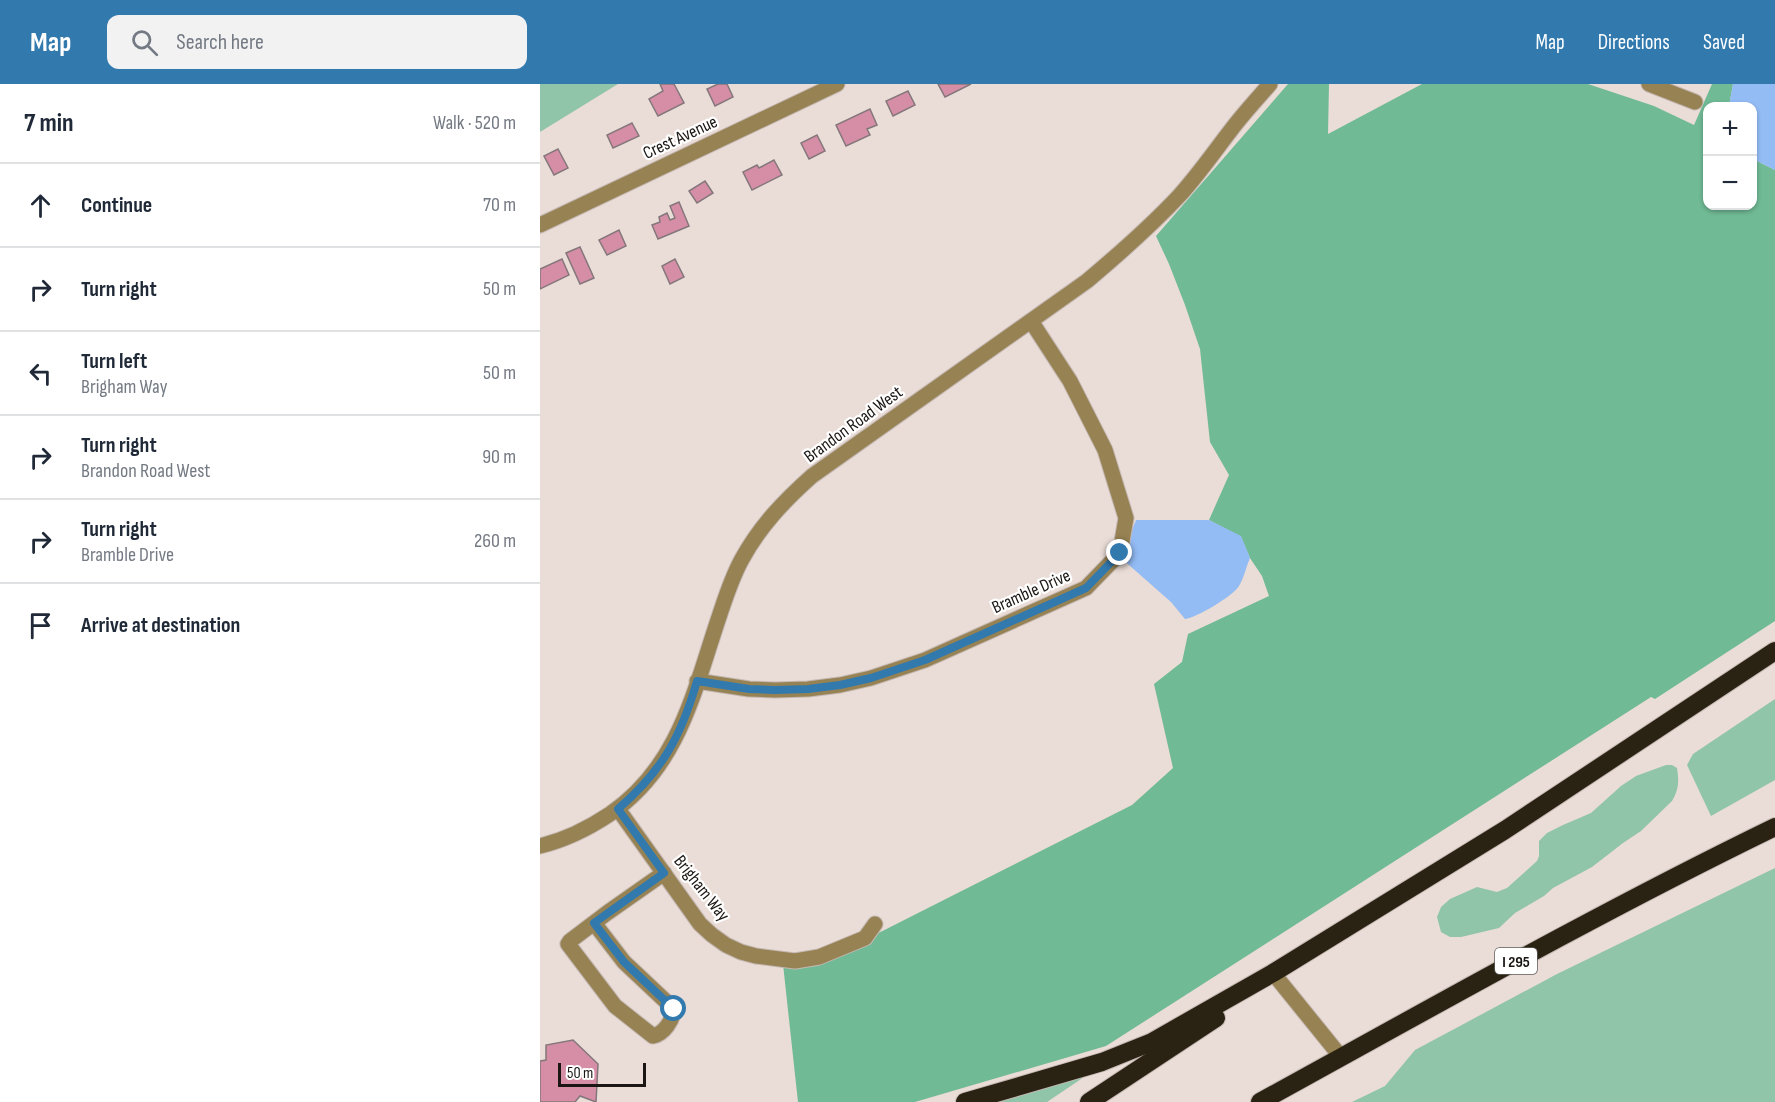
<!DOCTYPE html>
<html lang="en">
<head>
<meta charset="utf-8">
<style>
	:root { --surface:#fff; --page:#f2f2f3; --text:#1f2937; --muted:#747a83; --line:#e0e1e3; --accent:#3279ae }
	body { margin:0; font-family:"Sofia Sans Condensed",sans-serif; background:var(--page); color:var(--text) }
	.controls { position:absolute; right:18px; top:18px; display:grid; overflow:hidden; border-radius:12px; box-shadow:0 2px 4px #0004 }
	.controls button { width:54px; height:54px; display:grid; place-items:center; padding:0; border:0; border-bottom:2px solid var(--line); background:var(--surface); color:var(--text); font:30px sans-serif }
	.scale { position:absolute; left:18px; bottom:15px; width:88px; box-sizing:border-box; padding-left:6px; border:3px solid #1b1614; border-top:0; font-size:16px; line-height:21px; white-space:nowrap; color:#1b1614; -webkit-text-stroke:4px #fff; paint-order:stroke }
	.stop { position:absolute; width:18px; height:18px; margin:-14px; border:4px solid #3279ae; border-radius:50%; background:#fff }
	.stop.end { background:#3279ae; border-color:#fff; box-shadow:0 2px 6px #0008 }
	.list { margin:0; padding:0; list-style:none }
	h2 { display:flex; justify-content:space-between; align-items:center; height:78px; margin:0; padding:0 24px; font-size:26px }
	h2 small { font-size:20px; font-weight:400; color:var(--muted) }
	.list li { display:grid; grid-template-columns:39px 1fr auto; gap:18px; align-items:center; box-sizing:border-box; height:84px; padding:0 24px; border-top:2px solid var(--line) }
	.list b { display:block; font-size:22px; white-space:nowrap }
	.list p { margin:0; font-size:20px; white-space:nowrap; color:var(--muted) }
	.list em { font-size:20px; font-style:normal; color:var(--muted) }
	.icon { flex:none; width:33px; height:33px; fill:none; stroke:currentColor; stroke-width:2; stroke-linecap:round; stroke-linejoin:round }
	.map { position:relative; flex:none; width:1235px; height:1018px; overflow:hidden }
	header { display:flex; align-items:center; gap:36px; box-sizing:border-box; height:84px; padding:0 30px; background:var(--accent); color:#fff }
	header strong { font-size:28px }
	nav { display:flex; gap:33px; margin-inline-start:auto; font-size:21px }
	.search { width:420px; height:54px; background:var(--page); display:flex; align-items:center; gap:15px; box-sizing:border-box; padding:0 21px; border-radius:12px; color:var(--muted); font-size:22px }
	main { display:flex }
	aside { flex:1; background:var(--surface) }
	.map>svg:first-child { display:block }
	.green { fill:#90c5a9 }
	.forest { fill:#70ba95 }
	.water { fill:#93bbf4 }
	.building { fill:#d68ea7; stroke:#84777b; stroke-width:1.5 }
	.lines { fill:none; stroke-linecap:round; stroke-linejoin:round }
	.minor-casing { stroke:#c5b8b3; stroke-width:17 }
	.highway-casing { stroke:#c5b8b3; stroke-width:20 }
	.minor { stroke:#968253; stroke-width:15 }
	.highway { stroke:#2a2212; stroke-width:18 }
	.route { stroke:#3279ae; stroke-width:8 }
	.labels { text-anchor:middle; stroke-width:4.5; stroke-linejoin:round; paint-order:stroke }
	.shield { fill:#fff; stroke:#5f5c5a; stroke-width:1.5 }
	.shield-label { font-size:16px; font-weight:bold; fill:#1b1614 }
	.street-label { font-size:18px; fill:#1b1614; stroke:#fff }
</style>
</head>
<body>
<header>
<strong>Map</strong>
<div class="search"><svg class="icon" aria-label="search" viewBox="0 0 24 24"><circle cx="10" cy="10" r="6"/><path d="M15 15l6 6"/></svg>Search here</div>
<nav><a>Map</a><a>Directions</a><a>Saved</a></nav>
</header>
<main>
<aside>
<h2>7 min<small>Walk · 520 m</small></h2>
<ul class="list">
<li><svg class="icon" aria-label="ahead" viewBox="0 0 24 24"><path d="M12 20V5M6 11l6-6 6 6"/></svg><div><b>Continue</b></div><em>70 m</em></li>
<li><svg class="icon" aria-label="right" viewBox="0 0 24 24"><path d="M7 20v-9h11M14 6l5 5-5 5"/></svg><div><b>Turn right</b></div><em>50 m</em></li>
<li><svg class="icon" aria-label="left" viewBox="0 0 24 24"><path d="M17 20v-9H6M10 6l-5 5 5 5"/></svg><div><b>Turn left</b><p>Brigham Way</p></div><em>50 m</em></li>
<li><svg class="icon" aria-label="right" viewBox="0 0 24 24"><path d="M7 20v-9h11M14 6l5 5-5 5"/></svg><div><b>Turn right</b><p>Brandon Road West</p></div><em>90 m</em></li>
<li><svg class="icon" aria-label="right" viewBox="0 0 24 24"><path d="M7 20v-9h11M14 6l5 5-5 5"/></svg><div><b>Turn right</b><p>Bramble Drive</p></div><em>260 m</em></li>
<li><svg class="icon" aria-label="arrive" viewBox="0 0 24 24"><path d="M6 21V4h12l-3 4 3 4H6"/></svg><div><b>Arrive at destination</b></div></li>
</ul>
</aside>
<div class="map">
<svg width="1235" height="1018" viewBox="0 0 1235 1018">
	<rect width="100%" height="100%" fill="#eadcd6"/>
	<g class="green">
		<path d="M0 0H78L0 48Z"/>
		<path d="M1235 615V696L1171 732 1147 681 1153 670Z"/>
		<path d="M1126 681H1132L1137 684C1139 697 1139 705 1132 717L1101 747 1083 759 1052 783 1013 804 1004 812 975 829 959 844 921 853H910L901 848 897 833 901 823 910 815 937 803 957 808 967 804 997 777 999 772V757L1007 749 1023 741 1051 729 1081 702 1096 692Z"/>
		<path d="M1235 784V1018H812L845 1002 875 966 1017 890Z"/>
		<path d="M550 989 507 1018H452Z"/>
	</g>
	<path class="forest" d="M748 0H789L788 50 882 0H1048L1114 22 1154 41 1172 0H1193L1189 22H1168V122H1212L1213 75 1235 86V537L1115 615 1111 613 566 962 375 1018H258L243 880 295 871 592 721 633 684 614 600 642 578 648 550 729 512 722 492 710 474 701 453 669 436 689 391 670 358 660 265 645 221 629 180 616 152Z"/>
	<g class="water">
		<path d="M1193 0H1235V86L1213 75 1212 22H1189Z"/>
		<path d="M596 436H669L701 452 710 474C706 483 704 494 699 502 693 512 656 534 645 535L631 518 581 474Z"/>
	</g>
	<g class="building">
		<path d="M120 0H134L144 19 118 32 109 15 123 7Z"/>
		<path d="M178 0H187L193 13 175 22 167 5Z"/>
		<path d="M398 0H431L405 13Z"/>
		<path d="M368 7 375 21 353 32 346 17Z"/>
		<path d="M330 25 337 41 327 45 330 51 306 62 296 41Z"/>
		<path d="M92 39 99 52 73 64 67 51Z"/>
		<path d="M277 51 285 67 269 75 261 59Z"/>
		<path d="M18 65 28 84 14 91 4 72Z"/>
		<path d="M234 76 242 91 212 106 203 88 217 81 219 84Z"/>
		<path d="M165 97 173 109 157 119 149 107Z"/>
		<path d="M139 118 149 142 118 155 112 141 120 138 119 133 127 129 130 136 135 134 130 122Z"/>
		<path d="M79 146 86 162 67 171 59 156Z"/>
		<path d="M40 163 54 194 40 200 26 169Z"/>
		<path d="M22 175 29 191 0 205V185Z"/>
		<path d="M135 175 144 193 130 200 122 182Z"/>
		<path d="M33 956 58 980 56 1018 40 1012 35 1018H0V977L6 976V961Z"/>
	</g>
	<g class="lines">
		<g class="minor-casing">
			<g id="minor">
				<path d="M1109 0 1155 18"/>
				<path d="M0 141 297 0"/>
				<path d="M157 597 209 605 235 606 268 605 300 601 331 594 385 576 546 504 580 469 586 434 565 366 530 297 491 237"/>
				<path d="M78 725 160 840 172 851 186 861 201 868 216 872 255 877 279 873 325 854 335 840"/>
				<path d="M0 762C25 756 49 744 70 730 140 682 154 606 180 530 186 512 192 493 202 475 220 442 244 417 272 392L547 197C579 170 610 143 639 112 658 91 674 68 691 46 703 30 717 15 730 0"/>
				<path d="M54 839 84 878 134 925C133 936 124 950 113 952L75 922 28 860 30 857 67 829 124 789"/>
				<path d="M733 889 801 973"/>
			</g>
		</g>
		<g class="highway-casing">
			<g id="highway">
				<path d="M425 1018 562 978 612 958 733 889 965 746 1235 567"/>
				<path d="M549 1018 676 934"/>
				<path d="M720 1018C891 924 1060 828 1235 743"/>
			</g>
		</g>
		<use href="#minor" class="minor"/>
		<use href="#highway" class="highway"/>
	</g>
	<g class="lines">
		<path class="route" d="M134 925 84 878 54 839 124 789 78 725C122 687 141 653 157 597L209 605 235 606 268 605 300 601 331 594 385 576 546 504 580 469"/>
	</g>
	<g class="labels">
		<rect class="shield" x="955" y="864" width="42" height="26" rx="4.5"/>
		<g class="shield-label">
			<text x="976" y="883">I 295</text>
		</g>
		<g class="street-label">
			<text transform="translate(140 53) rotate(-25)" y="6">Crest Avenue</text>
			<text transform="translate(313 340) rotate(-36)" y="6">Brandon Road West</text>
			<text transform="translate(491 507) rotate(-24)" y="6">Bramble Drive</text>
			<text transform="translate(162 804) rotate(52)" y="6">Brigham Way</text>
		</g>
	</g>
</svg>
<div class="controls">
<button>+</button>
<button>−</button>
</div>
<div class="scale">50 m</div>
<div class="stop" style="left:134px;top:925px"></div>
<div class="stop end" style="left:580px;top:469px"></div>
</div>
</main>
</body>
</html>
